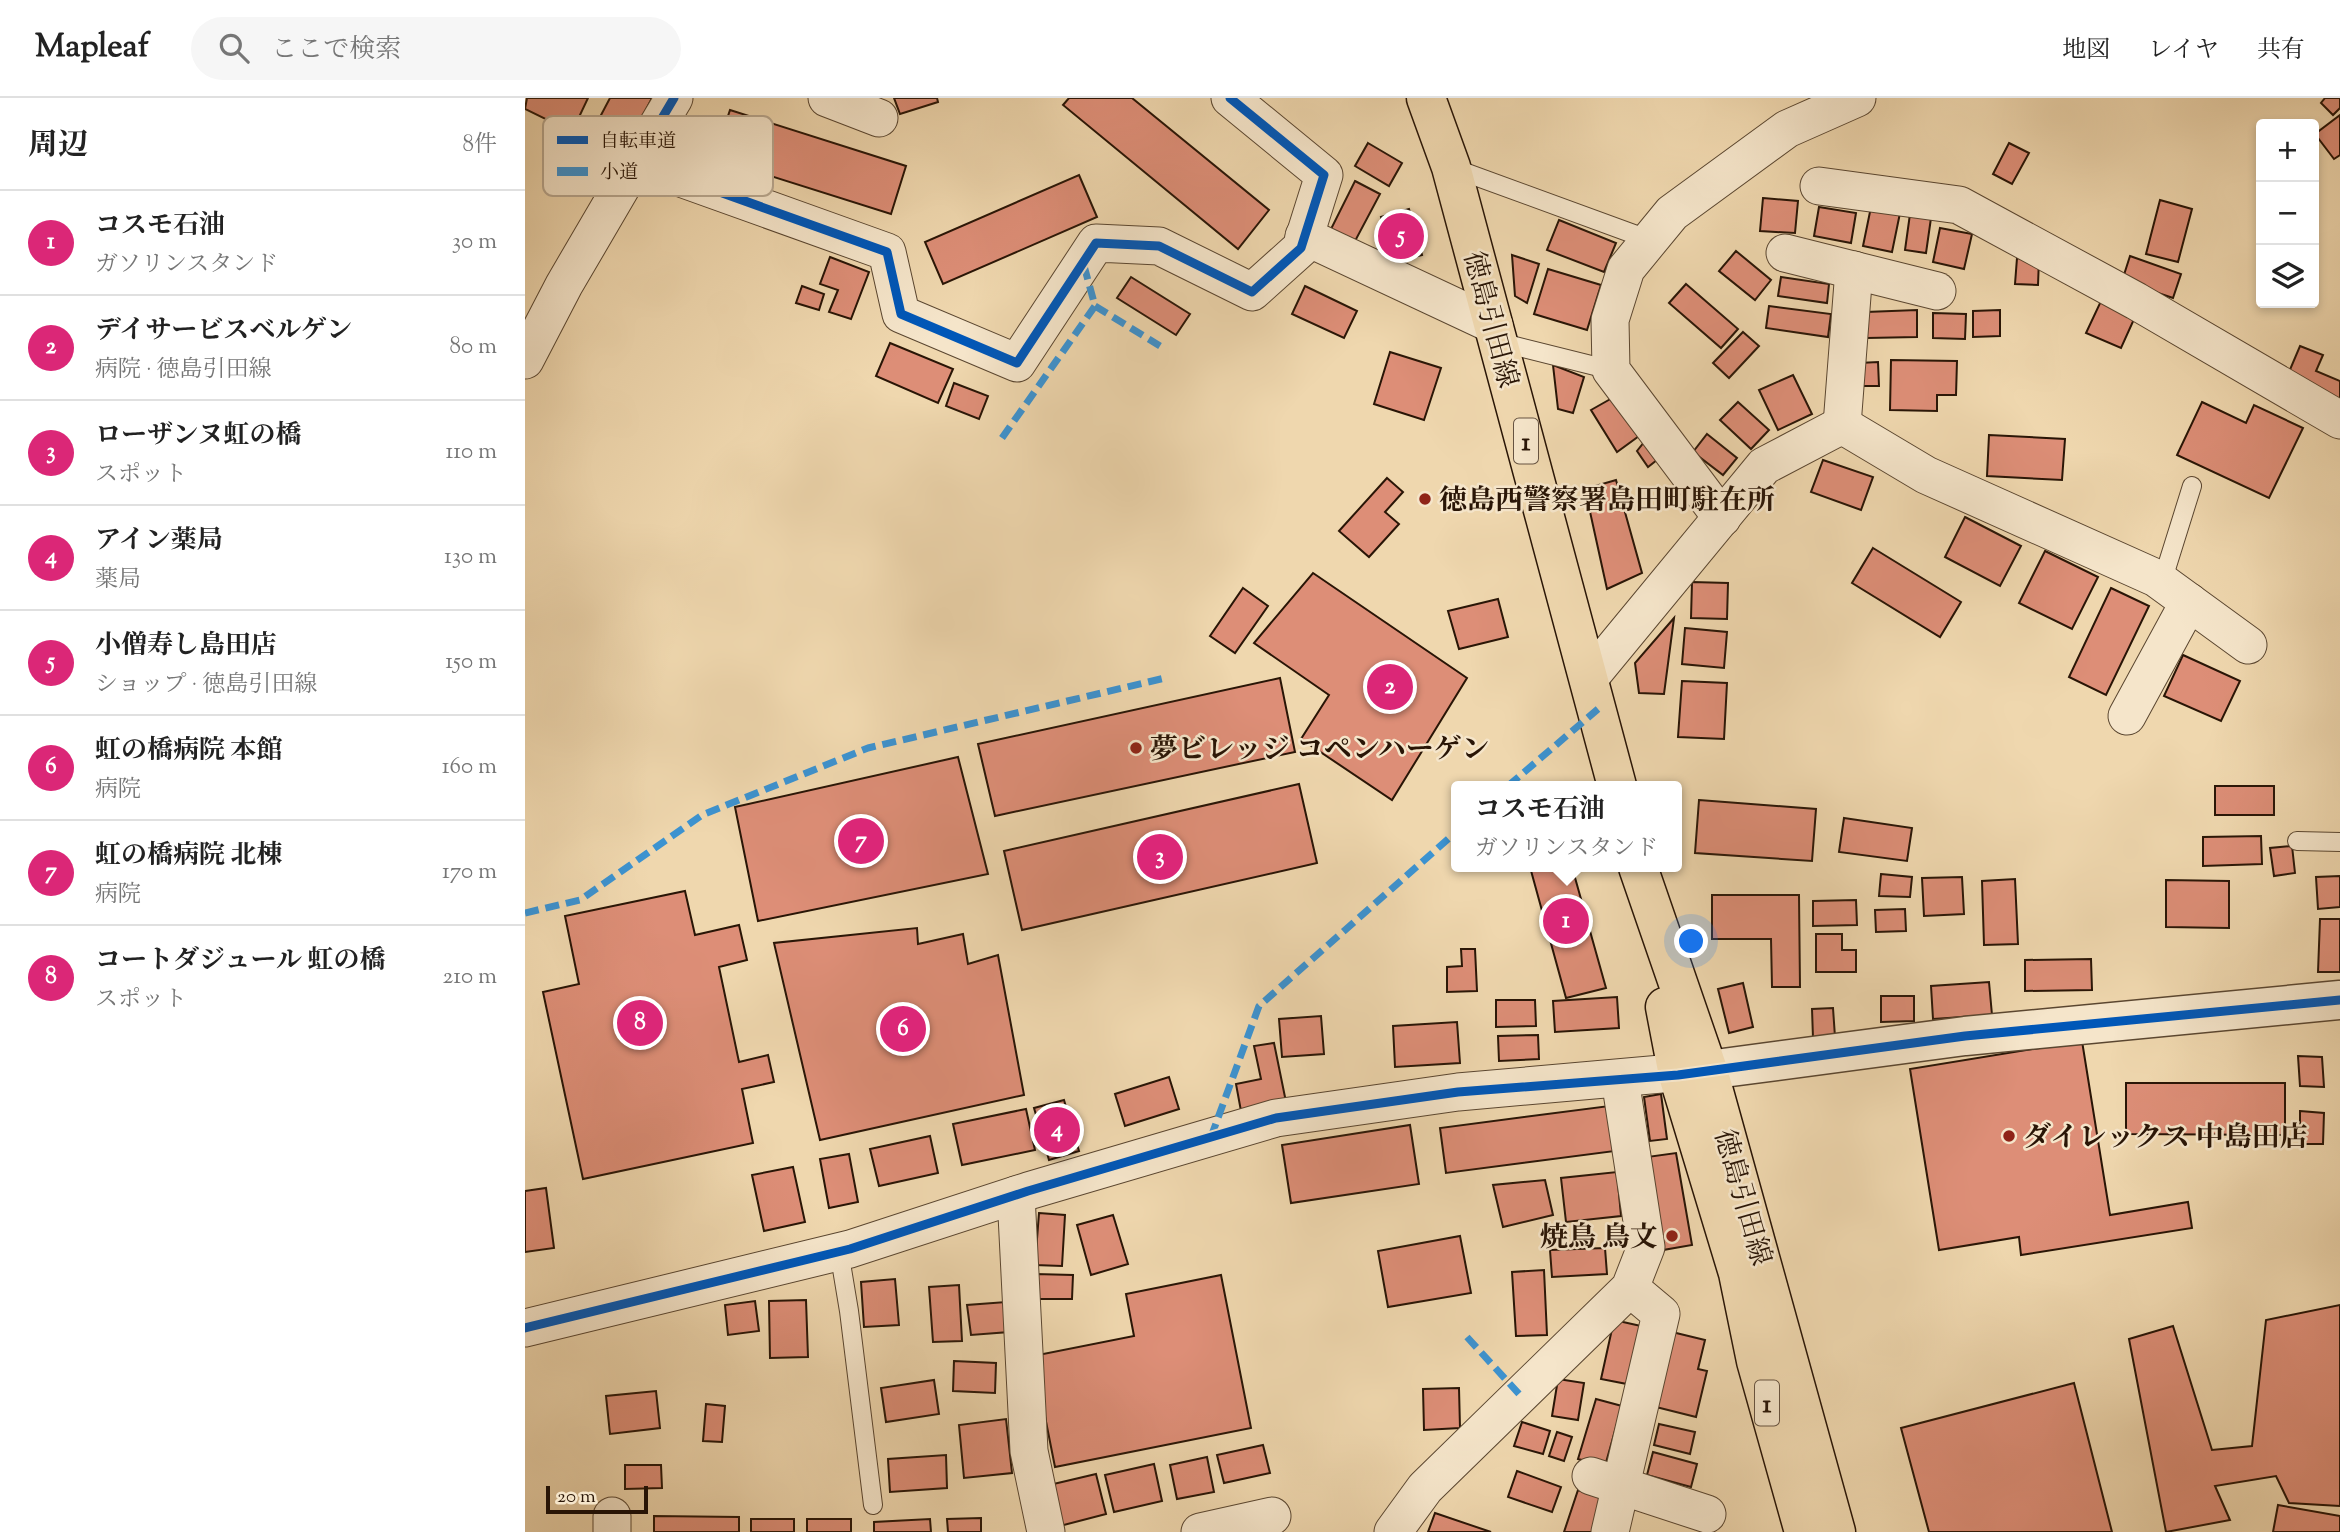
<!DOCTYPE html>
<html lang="ja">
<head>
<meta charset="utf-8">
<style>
	:root { --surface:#fff; --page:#f6f6f6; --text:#222; --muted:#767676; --line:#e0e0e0; --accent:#db2777 }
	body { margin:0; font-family:"Sorts Mill Goudy","Noto Serif JP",serif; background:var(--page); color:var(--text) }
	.controls { position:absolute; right:21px; top:21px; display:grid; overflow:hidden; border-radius:7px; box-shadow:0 4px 10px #0003 }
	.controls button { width:63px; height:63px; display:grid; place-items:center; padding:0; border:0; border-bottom:2px solid var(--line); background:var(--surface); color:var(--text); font:35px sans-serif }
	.scale { position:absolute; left:21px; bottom:18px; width:102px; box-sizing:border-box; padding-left:7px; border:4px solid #291506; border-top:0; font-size:19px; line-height:24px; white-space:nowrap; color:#291506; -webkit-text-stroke:5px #f5e5ca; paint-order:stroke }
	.you { position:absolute; left:1167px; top:844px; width:24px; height:24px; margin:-18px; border:5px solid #fff; border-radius:50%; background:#1a73e8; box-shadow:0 0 0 10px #1a73e833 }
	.badge { display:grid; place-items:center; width:46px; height:46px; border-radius:50%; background:var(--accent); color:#fff; font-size:23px; font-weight:700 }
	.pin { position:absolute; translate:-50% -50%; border:4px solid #fff; box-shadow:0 2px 7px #0006 }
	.popup { position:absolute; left:926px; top:683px; width:231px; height:91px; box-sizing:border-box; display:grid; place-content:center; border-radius:7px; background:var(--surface); filter:drop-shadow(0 2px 5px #0005); font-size:23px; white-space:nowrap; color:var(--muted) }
	.popup b { font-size:26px; color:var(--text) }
	.popup::after { content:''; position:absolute; left:50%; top:100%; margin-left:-14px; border:14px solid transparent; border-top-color:var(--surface) }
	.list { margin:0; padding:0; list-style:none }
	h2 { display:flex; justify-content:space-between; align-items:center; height:91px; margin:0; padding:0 28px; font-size:30px }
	h2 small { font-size:23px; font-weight:400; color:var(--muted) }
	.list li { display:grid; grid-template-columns:46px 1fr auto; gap:21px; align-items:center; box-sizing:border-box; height:105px; padding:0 28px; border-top:2px solid var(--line) }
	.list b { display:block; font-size:26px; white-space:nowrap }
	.list p { margin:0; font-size:23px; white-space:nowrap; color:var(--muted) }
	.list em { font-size:23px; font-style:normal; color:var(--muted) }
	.icon { flex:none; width:38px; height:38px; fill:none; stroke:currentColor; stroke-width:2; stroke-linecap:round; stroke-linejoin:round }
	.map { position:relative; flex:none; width:1815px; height:1434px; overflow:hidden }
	header { display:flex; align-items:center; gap:42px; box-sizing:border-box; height:98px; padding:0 35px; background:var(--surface); border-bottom:2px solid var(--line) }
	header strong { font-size:33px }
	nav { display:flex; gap:38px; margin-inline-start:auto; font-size:24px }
	.search { width:490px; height:63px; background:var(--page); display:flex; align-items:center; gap:18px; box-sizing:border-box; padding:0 24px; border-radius:38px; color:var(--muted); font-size:26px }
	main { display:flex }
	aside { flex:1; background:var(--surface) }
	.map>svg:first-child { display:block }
	.building { fill:#dd8e77; stroke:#291506; stroke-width:2 }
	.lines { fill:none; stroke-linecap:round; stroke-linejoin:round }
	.service-casing { stroke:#5a4630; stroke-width:20 }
	.minor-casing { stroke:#5a4630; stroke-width:39 }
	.tertiary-casing { stroke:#5a4630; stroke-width:41 }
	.primary-casing { stroke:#291506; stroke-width:41 }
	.service { stroke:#f5e5ca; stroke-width:18 }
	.minor { stroke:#f5e5ca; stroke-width:37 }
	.tertiary { stroke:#f5e5ca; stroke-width:38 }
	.primary { stroke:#efd7ae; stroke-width:38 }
	.quiet { stroke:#3c93d1; stroke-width:7; stroke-dasharray:14 7; stroke-linecap:butt }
	.cycleway-casing { stroke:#f5e5ca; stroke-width:13 }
	.cycleway { stroke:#0057b8; stroke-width:9 }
	.poi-dot { fill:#8f2418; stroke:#f5e5ca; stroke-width:2.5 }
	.labels { text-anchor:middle; stroke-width:5; stroke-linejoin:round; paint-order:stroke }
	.shield { fill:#f5e5ca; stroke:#665341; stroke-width:2 }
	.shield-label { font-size:26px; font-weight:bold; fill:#291506 }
	.street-label { font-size:28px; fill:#291506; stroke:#f5e5ca }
	.poi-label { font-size:28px; font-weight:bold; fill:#291506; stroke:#f5e5ca; text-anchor:start }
	.key { fill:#f5e5ca; stroke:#b8a78f; stroke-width:2 }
	.key-label { font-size:19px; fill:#291506 }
</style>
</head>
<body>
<header>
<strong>Mapleaf</strong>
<div class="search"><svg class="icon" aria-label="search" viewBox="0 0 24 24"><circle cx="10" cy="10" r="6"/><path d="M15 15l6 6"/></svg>ここで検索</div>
<nav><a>地図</a><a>レイヤ</a><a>共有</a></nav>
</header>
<main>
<aside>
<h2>周辺<small>8件</small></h2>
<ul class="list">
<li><span class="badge">1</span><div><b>コスモ石油</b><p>ガソリンスタンド</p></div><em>30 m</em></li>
<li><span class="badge">2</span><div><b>デイサービスベルゲン</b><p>病院 · 徳島引田線</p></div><em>80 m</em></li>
<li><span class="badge">3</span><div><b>ローザンヌ虹の橋</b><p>スポット</p></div><em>110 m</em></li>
<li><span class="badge">4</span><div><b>アイン薬局</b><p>薬局</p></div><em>130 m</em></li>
<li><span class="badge">5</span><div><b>小僧寿し島田店</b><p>ショップ · 徳島引田線</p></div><em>150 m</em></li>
<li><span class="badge">6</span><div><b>虹の橋病院 本館</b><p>病院</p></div><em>160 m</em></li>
<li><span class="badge">7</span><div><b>虹の橋病院 北棟</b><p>病院</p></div><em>170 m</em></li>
<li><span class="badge">8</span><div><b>コートダジュール 虹の橋</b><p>スポット</p></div><em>210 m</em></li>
</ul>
</aside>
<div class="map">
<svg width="1815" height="1434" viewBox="0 0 1815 1434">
	<rect width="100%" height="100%" fill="#efd7ae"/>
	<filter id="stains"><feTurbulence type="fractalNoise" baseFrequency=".00286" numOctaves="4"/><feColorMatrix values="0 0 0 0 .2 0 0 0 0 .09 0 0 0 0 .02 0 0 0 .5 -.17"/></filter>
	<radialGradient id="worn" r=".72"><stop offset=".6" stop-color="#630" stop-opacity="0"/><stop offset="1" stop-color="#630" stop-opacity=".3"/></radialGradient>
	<g class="building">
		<path d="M2 0H63L47 34 0 11Z"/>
		<path d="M85 0H127L99 54 66 36Z"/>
		<path d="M369 0H412L413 4 375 16Z"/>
		<path d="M544 0H607L744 112 713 151 538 7Z"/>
		<path d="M1800 0H1815V10L1808 17 1796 5Z"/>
		<path d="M205 12 381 68 366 116 189 60Z"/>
		<path d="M1815 17V57L1809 61 1790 36Z"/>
		<path d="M843 45 877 65 864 88 830 68Z"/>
		<path d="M1484 45 1504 55 1487 86 1468 76Z"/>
		<path d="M554 77 572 119 418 186 400 144Z"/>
		<path d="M830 83 855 96 829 145 805 133Z"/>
		<path d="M1238 100 1273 103 1270 135 1235 133Z"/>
		<path d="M1635 102 1667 111 1653 164 1621 156Z"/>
		<path d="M1294 109 1331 115 1326 145 1289 138Z"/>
		<path d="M1346 109 1375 115 1367 154 1338 148Z"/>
		<path d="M884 111 897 157 868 164 856 119Z"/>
		<path d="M1385 116 1406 120 1401 155 1380 152Z"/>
		<path d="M1034 122 1091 145 1079 174 1022 152Z"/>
		<path d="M1415 130 1447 136 1439 171 1408 164Z"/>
		<path d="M1211 153 1246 182 1230 202 1194 173Z"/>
		<path d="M987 157 1014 166 1002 205 990 198Z"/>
		<path d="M1605 158 1656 176 1648 200 1597 183Z"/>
		<path d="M305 159 344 174 326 221 304 214 313 192 295 186Z"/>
		<path d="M1492 160 1514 161 1513 187 1490 186Z"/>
		<path d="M1023 171 1076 187 1062 232 1009 216Z"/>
		<path d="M606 179 665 216 651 237 592 200Z"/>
		<path d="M1256 179 1304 186 1302 205 1253 198Z"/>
		<path d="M1161 186 1213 231 1196 250 1144 205Z"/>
		<path d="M277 188 299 196 294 212 271 205Z"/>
		<path d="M780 188 832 213 819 240 767 216Z"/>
		<path d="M1576 203 1610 219 1596 250 1561 235Z"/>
		<path d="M1244 208 1306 216 1303 239 1241 230Z"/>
		<path d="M1392 212V239L1342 240 1341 214Z"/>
		<path d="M1475 212V238L1448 239V213Z"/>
		<path d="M1408 215 1441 216 1440 241 1408 240Z"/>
		<path d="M1218 234 1234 248 1204 280 1188 265Z"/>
		<path d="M365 245 428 271 413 305 351 278Z"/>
		<path d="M1775 248 1798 257 1791 273 1815 283V303L1761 281Z"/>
		<path d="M865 254 916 270 899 322 849 306Z"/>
		<path d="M1366 262 1432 263 1431 297H1412V313L1365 312Z"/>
		<path d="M1353 264 1354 288H1334V265Z"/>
		<path d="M1028 267 1059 279 1048 315 1033 311Z"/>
		<path d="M1268 277 1287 316 1253 332 1234 292Z"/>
		<path d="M429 285 463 298 454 321 421 308Z"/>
		<path d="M1089 299 1114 338 1092 354 1066 312Z"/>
		<path d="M1213 304 1244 332 1226 351 1195 322Z"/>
		<path d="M1677 304 1721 325 1729 307 1778 330 1744 400 1652 357Z"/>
		<path d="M1182 336 1212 360 1198 377 1168 354Z"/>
		<path d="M1464 337 1540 341 1537 382 1462 378Z"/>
		<path d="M1120 343 1137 358 1123 369 1112 353Z"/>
		<path d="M1298 362 1348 379 1336 412 1286 394Z"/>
		<path d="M862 380 878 394 860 414 874 426 844 459 814 433Z"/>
		<path d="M1091 382 1117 475 1082 491 1060 391Z"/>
		<path d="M1440 419 1496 448 1475 488 1420 459Z"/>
		<path d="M1348 450 1436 504 1415 539 1327 485Z"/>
		<path d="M1520 453 1573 479 1547 531 1494 505Z"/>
		<path d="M788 475 942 580 867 702 776 641 804 597 729 545Z"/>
		<path d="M1167 484 1203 485 1202 521 1166 520Z"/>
		<path d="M718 490 743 508 710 555 685 538Z"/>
		<path d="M1586 490 1624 508 1581 597 1544 579Z"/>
		<path d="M973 501 983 539 934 551 923 513Z"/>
		<path d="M1149 520 1139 596 1114 595 1110 565Z"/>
		<path d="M1160 530 1202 534 1199 570 1157 566Z"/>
		<path d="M1658 557 1715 583 1696 623 1639 598Z"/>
		<path d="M755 580 770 654 470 718 453 646Z"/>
		<path d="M1157 583 1202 585 1199 641 1153 639Z"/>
		<path d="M433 659 463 776 233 823 210 709Z"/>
		<path d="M774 686 792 765 497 832 479 753Z"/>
		<rect x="1690" y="688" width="59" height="29"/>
		<path d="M1174 702 1291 711 1287 763 1170 755Z"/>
		<path d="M1319 720 1387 730 1382 763 1314 754Z"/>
		<path d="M1736 738 1737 766 1678 768V739Z"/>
		<path d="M1767 748 1770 775 1749 778 1745 750Z"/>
		<path d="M1005 769H1047L1081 890 1041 900Z"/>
		<path d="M1356 776 1387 779 1385 799 1354 798Z"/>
		<path d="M1815 778V809L1793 811 1791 779Z"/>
		<path d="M1437 779 1439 816 1399 818 1397 780Z"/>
		<path d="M1490 781 1493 846 1459 847 1457 783Z"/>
		<path d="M1641 782 1704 783V830L1641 829Z"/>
		<path d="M160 793 170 837 214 827 222 862 194 869 214 964 243 957 249 984 217 991 228 1045 58 1081 18 894 54 886 40 818Z"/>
		<path d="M1187 797H1274L1275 889H1247L1246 841H1187Z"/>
		<path d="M1331 802 1332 827 1288 828V803Z"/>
		<path d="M1380 811 1381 833 1351 834 1350 812Z"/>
		<path d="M1795 821H1815V874H1793Z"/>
		<path d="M392 830 393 846 438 836 443 866 473 857 499 997 295 1042 249 845Z"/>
		<path d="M1291 836H1317V852H1331V874H1291Z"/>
		<path d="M936 851H950L952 893 922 894V869L937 868Z"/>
		<path d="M1566 861 1567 892 1500 893V862Z"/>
		<path d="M1464 884 1467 917 1408 921 1406 888Z"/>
		<path d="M1218 885 1228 929 1204 935 1193 891Z"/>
		<path d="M1356 898H1389V923L1356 924Z"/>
		<path d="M1092 899 1094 930 1030 934 1028 903Z"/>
		<path d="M971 902H1010L1011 928 971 929Z"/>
		<path d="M1308 910 1310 939 1288 940 1287 911Z"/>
		<path d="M796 918 799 956 757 959 754 921Z"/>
		<path d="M932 924 935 965 870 969 868 928Z"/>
		<path d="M1013 937 1014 961 974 963 973 938Z"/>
		<path d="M1557 943 1585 1117 1663 1104 1667 1130 1496 1157 1494 1139 1414 1152 1385 971Z"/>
		<path d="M749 945 761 1004 716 1013 711 986 736 981 729 948Z"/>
		<path d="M1773 958 1797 959 1799 989 1775 988Z"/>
		<path d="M644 979 654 1011 600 1028 590 996Z"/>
		<path d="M1601 985H1760V1037L1601 1036Z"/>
		<path d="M1136 996 1142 1041 1125 1043 1119 999Z"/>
		<path d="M539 1002 554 1053 524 1062 509 1010Z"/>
		<path d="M1084 1008 1090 1053 921 1075 915 1030Z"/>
		<path d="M501 1011 510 1052 437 1067 428 1026Z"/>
		<path d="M1775 1013 1799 1015 1798 1046H1775Z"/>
		<path d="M885 1027 894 1086 766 1105 757 1047Z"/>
		<path d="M405 1038 413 1075 354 1088 345 1051Z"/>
		<path d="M1151 1055 1167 1147 1138 1152 1122 1059Z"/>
		<path d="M324 1056 333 1104 304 1110 295 1061Z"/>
		<path d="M268 1069 280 1124 239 1133 227 1077Z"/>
		<path d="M1092 1074 1096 1118 1041 1124 1036 1080Z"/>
		<path d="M1020 1082 1028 1117 978 1129 968 1087Z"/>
		<path d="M21 1090 29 1150 0 1154V1093Z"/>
		<path d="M514 1115 540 1117 537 1168 510 1167Z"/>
		<path d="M588 1117 603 1166 566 1177 552 1127Z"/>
		<path d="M935 1138 946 1195 863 1209 853 1153Z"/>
		<path d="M1080 1150 1082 1176 1027 1179 1025 1152Z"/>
		<path d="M1019 1172 1022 1237 991 1238 987 1174Z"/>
		<path d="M510 1176 548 1177 547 1201H509Z"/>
		<path d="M696 1177 726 1330 530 1369 508 1258 609 1238 601 1196Z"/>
		<path d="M370 1181 374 1227 339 1229 336 1184Z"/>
		<path d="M434 1187 437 1243 408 1244 404 1189Z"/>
		<path d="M281 1202 283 1259 245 1260 244 1203Z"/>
		<path d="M230 1203 234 1233 203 1237 200 1207Z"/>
		<path d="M481 1204 484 1234 446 1237 442 1207Z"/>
		<path d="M1815 1207V1408L1764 1405 1751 1378 1690 1388 1705 1422 1641 1434 1604 1241 1648 1228 1687 1352 1727 1348 1741 1222Z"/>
		<path d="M1089 1222 1116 1228 1102 1286 1076 1281Z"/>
		<path d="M1147 1234 1180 1242 1173 1271 1182 1273 1171 1319 1131 1309Z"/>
		<path d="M429 1263 471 1265 470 1295 428 1293Z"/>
		<path d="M1033 1281 1059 1285 1053 1322 1027 1318Z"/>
		<path d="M409 1282 414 1316 361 1324 356 1290Z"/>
		<path d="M1549 1285 1587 1434H1404L1376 1330Z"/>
		<path d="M934 1290 935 1330 899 1332 898 1291Z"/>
		<path d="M131 1293 135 1330 85 1336 81 1298Z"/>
		<path d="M1071 1301 1097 1308 1080 1368 1053 1361Z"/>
		<path d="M181 1306 200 1308 197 1344 178 1343Z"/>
		<path d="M481 1321 487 1375 439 1380 434 1327Z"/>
		<path d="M997 1324 1025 1333 1018 1356 989 1348Z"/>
		<path d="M1134 1326 1170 1334 1165 1356 1129 1347Z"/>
		<path d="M1032 1334 1047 1339 1039 1363 1024 1358Z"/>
		<path d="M738 1347 745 1375 699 1385 692 1357Z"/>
		<path d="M1128 1354 1172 1366 1166 1389 1122 1377Z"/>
		<path d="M421 1357 422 1390 365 1394 363 1361Z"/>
		<path d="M682 1359 689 1394 652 1401 645 1367Z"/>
		<path d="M629 1366 637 1403 589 1414 580 1377Z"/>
		<path d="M100 1367H136L137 1390 100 1391Z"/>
		<path d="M992 1373 1036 1389 1027 1414 983 1399Z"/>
		<path d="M571 1376 581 1416 531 1429 520 1388Z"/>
		<path d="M1053 1392 1078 1400 1067 1434H1039Z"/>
		<path d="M1753 1407 1815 1418V1434H1748Z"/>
		<path d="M910 1415 966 1434H903Z"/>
		<path d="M129 1418 214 1419V1434H129Z"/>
		<path d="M456 1420V1434H423L422 1421Z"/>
		<rect x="226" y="1421" width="43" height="13"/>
		<rect x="282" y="1421" width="44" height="13"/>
		<path d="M405 1421 406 1434H349V1424Z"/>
	</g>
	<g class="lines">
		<g class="service-casing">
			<g id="service">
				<path d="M928 70 1125 142"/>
				<path d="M974 244 1086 272"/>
				<path d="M1637 484 1667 388"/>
				<path d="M1772 743 1815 744"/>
				<path d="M314 1153 324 1213 348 1407"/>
			</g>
		</g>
		<g class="minor-casing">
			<g id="minor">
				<path d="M149 0 111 64 362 154 376 216 492 265 571 145 634 148 727 194 776 150 799 77 705 0"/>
				<path d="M302 0 354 20"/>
				<path d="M1294 88 1434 107 1611 203 1815 322"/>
				<path d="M779 138 969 227"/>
				<path d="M1260 155 1412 193"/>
				<path d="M0 262 39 187 111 64"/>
				<path d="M1317 327 1329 172"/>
				<path d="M1197 420 1086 272 1085 222 1101 171 1147 115 1262 31 1332 0"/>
				<path d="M1065 579 1239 368 1317 327 1401 377 1631 480 1723 547"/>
				<path d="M1602 618 1664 504"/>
				<path d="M491 1097 504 1353 521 1434"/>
				<path d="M0 1230 325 1151 503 1093 751 1020 933 994 1182 972"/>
				<path d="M1066 1378 1182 1416"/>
				<path d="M87 1418V1434"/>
				<path d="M675 1434 747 1418"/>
				<path d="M868 1434 900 1390 1105 1190 1121 1149 1095 981"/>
				<path d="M1085 1434 1136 1216 1105 1190"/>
			</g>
		</g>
		<g class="tertiary-casing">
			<path id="tertiary" d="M1183 972 1440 938 1815 902"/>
		</g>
		<g class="primary-casing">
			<g id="primary">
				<path d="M901 0 926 69 1092 688"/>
				<path d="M1113 769 1183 972 1311 1434"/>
				<path d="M1140 909 1153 977 1213 1175 1231 1263 1279 1434"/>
			</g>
		</g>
		<use href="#service" class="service"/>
		<use href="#minor" class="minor"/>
		<use href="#tertiary" class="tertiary"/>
		<use href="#primary" class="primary"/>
		<g class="quiet">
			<path d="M570 208 635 248"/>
			<path d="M477 340 570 208 558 164"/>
			<path d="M983 688 1073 611"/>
			<path d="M0 815 55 802 177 717 343 650 640 580"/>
			<path d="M686 1039 734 908 931 734"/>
			<path d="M942 1239 995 1297"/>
		</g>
		<g class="cycleway-casing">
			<g id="cycleway">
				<path d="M149 0 111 64 362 154 376 216 492 265 571 145 634 148 727 194 776 150 799 77 705 0"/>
				<path d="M0 1230 325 1151 503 1093 751 1020 933 994 1153 977 1440 938 1815 902"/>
			</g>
		</g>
		<use href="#cycleway" class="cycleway"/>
	</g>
	<g class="poi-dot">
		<circle cx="900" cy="401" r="7"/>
		<circle cx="611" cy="650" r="7"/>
		<circle cx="1484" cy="1038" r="7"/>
		<circle cx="1147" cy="1138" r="7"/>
	</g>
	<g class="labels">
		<g class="shield">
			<rect x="989" y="320.5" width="24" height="45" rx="5"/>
			<rect x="1230" y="1282.5" width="24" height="45" rx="5"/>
		</g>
		<g class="shield-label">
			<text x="1001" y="352">1</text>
			<text x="1242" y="1314">1</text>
		</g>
		<g class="street-label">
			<text transform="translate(967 221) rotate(75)" y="10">徳島引田線</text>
			<text transform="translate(1219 1099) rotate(74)" y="10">徳島引田線</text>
		</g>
		<g class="poi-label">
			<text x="914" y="411">徳島西警察署島田町駐在所</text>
			<text x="625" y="660">夢ビレッジ コペンハーゲン</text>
			<text x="1498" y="1048">ダイレックス 中島田店</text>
			<text x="1133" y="1148" text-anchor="end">焼鳥 鳥文</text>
		</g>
	</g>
	<rect x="18" y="18" width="230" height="80" rx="10" class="key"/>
	<rect x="32" y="38" width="31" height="8" fill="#0057b8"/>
	<rect x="32" y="69" width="31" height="9" fill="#3c93d1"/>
	<g class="key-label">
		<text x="75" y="49">自転車道</text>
		<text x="75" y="80">小道</text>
	</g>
	<rect width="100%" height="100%" filter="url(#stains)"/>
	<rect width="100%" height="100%" fill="url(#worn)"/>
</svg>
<div class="controls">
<button>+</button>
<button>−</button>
<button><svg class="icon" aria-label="layers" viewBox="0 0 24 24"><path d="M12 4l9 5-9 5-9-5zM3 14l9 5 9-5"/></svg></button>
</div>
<div class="scale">20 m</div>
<div class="you"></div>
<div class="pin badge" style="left:1041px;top:823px">1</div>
<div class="popup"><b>コスモ石油</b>ガソリンスタンド</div>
<div class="pin badge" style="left:865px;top:589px">2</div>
<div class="pin badge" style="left:635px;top:759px">3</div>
<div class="pin badge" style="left:532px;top:1032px">4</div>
<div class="pin badge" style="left:876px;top:138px">5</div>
<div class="pin badge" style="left:378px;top:931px">6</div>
<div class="pin badge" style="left:336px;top:743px">7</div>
<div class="pin badge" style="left:115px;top:925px">8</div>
</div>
</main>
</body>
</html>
